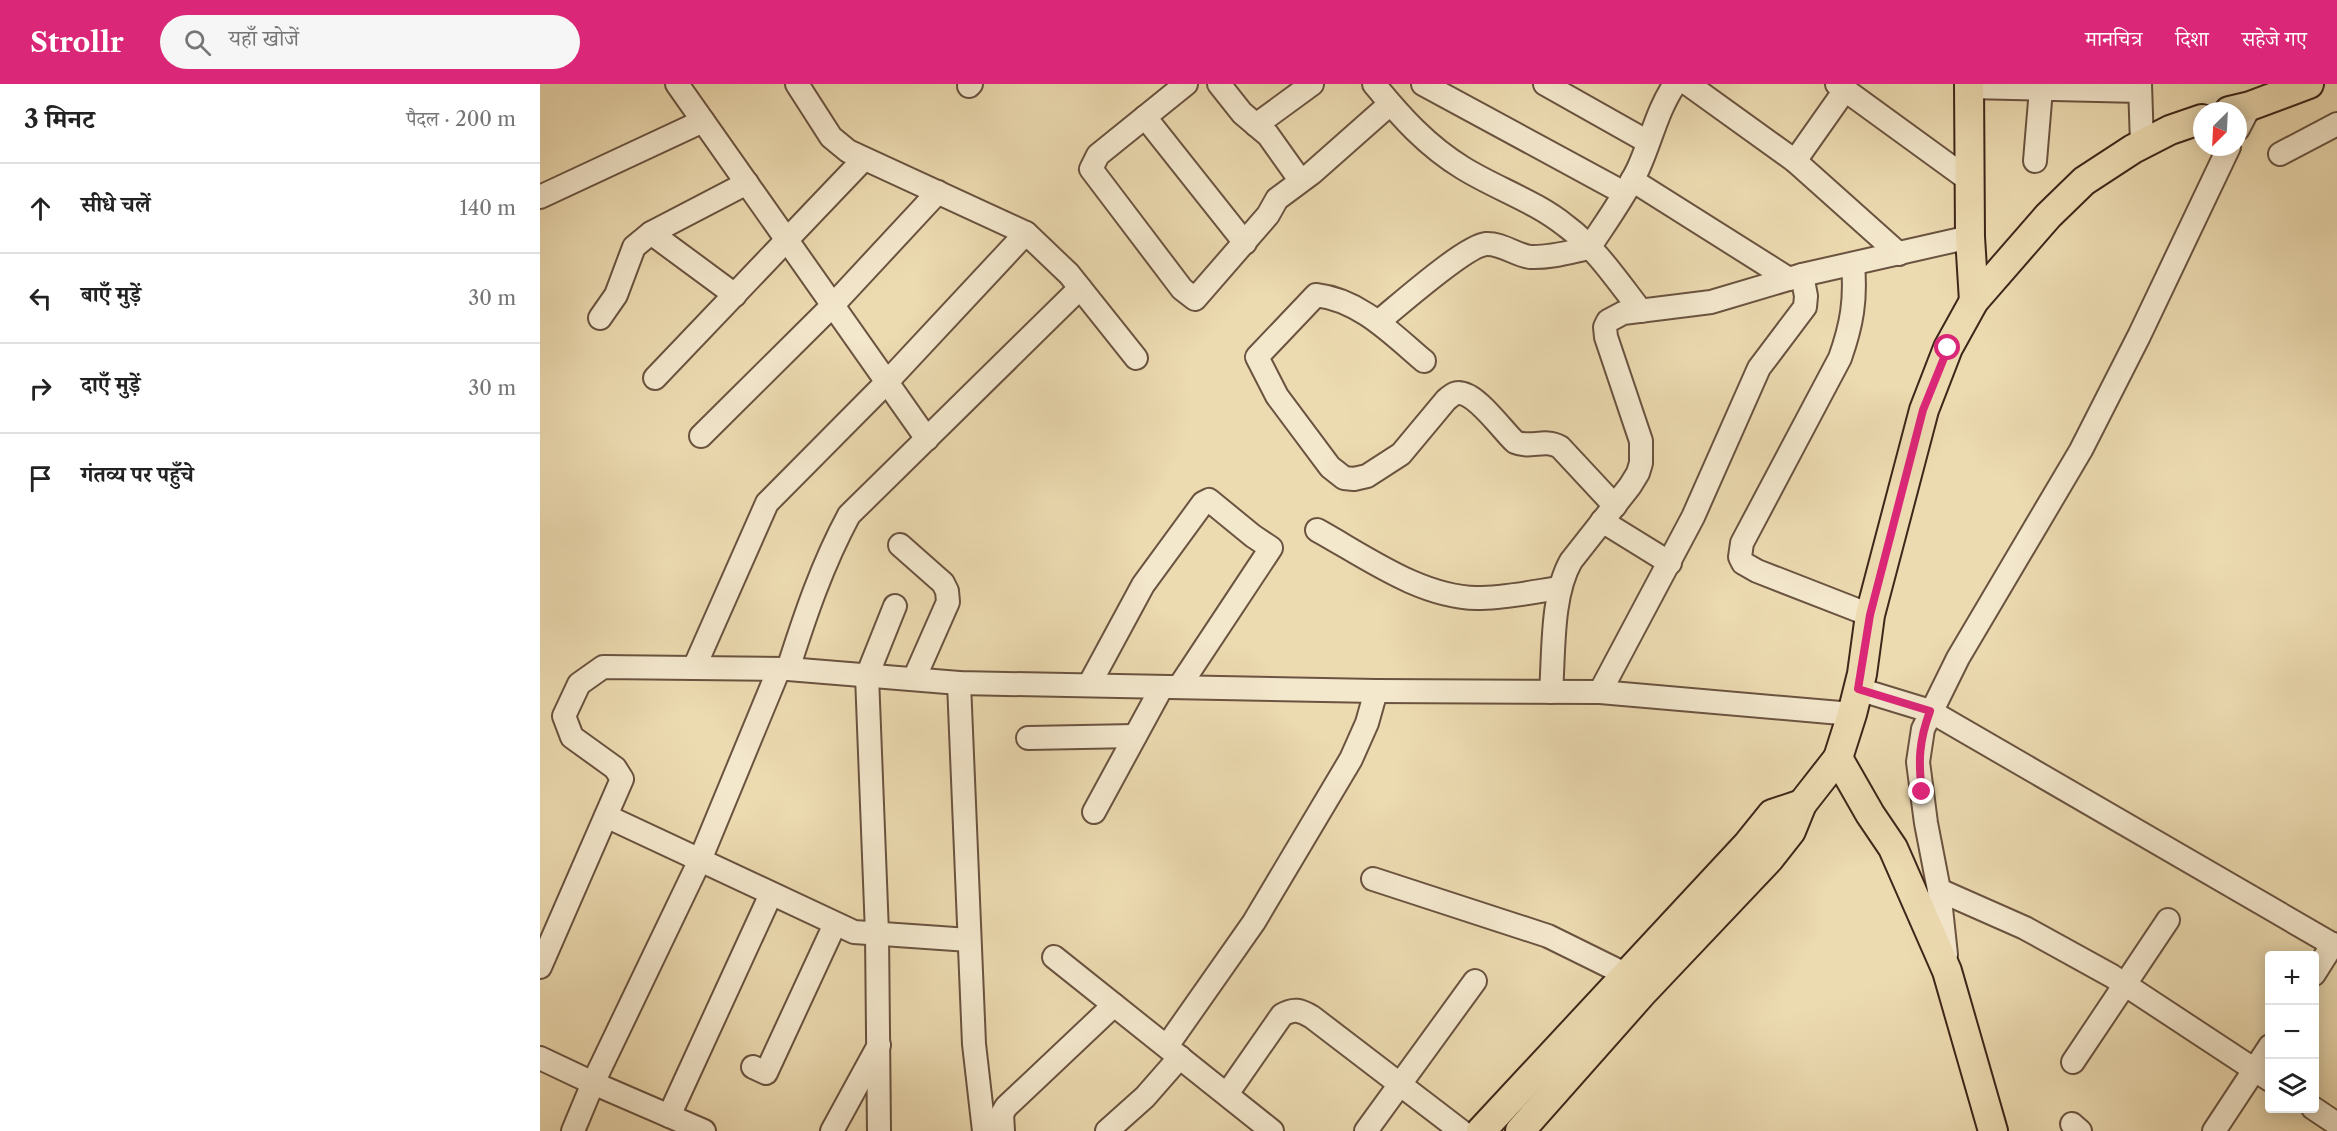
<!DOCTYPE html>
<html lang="hi">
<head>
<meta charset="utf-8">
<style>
	:root { --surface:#fff; --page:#f6f6f6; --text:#222; --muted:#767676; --line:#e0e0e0; --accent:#db2777 }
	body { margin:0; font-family:"Libre Caslon Text","Noto Serif Devanagari",serif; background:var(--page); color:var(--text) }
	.controls { position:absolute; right:18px; bottom:18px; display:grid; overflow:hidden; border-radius:6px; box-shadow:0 3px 15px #0003 }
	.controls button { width:54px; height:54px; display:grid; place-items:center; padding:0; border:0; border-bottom:2px solid var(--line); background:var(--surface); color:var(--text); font:30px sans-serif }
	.compass { position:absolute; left:1653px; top:18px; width:54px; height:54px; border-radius:50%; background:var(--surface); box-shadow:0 3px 15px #0003; rotate:204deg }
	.stop { position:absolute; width:18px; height:18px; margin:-14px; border:4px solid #db2777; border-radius:50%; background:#fff }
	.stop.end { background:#db2777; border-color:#fff; box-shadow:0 2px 6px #0008 }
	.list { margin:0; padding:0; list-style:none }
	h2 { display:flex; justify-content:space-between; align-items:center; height:78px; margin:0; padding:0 24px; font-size:26px }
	h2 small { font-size:20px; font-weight:400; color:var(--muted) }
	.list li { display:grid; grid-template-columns:39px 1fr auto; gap:18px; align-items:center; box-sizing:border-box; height:90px; padding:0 24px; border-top:2px solid var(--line) }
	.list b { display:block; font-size:22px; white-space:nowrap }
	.list em { font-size:20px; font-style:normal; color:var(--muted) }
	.icon { flex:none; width:33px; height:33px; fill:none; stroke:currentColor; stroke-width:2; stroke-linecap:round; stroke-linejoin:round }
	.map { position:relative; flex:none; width:1797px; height:1047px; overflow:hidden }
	header { display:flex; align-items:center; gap:36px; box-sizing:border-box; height:84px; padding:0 30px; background:var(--accent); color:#fff }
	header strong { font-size:28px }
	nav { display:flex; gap:33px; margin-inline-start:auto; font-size:21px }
	.search { width:420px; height:54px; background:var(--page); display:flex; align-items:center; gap:15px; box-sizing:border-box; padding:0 21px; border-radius:33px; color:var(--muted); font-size:22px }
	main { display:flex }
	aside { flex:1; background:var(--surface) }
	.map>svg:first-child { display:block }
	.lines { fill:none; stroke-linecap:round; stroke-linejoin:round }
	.minor-casing { stroke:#6a5340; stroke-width:26 }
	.major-casing { stroke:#3e261a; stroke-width:32 }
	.minor { stroke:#f3e7cc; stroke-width:22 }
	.major { stroke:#ecdab0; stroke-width:28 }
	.route { stroke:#db2777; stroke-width:8 }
</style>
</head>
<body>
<header>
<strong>Strollr</strong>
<div class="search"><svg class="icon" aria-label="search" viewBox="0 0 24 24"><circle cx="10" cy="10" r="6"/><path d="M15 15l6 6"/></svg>यहाँ खोजें</div>
<nav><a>मानचित्र</a><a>दिशा</a><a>सहेजे गए</a></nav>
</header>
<main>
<aside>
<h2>3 मिनट<small>पैदल · 200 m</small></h2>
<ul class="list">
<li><svg class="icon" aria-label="ahead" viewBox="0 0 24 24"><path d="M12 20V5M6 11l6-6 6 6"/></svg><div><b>सीधे चलें</b></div><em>140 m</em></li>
<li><svg class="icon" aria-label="left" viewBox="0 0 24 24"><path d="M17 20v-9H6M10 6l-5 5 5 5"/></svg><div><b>बाएँ मुड़ें</b></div><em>30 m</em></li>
<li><svg class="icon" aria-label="right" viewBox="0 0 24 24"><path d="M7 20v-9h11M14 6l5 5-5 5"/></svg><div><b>दाएँ मुड़ें</b></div><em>30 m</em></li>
<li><svg class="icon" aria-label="arrive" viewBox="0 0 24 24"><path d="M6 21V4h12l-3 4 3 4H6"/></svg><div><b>गंतव्य पर पहुँचे</b></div></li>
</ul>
</aside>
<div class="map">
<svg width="1797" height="1047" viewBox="0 0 1797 1047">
	<rect width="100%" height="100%" fill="#ecdab0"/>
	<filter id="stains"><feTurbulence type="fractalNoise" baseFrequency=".00333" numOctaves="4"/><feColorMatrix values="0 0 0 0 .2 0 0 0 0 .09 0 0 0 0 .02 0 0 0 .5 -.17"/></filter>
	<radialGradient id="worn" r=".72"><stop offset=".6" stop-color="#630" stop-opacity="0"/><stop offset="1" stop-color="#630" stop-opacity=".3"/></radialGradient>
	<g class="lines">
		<g class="minor-casing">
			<g id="minor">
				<path d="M137 0 387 355"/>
				<path d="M257 0 291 53 308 67 486 149 529 190 596 274"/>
				<path d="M646 0 558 71 551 85 642 205 655 215 728 131 737 115 772 89 850 20"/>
				<path d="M679 0 702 29 728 51 760 96"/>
				<path d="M834 0C861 33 887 62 923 84 957 105 995 117 1026 142 1056 164 1079 199 1101 227"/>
				<path d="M883 0 1084 109"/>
				<path d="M1005 0 1108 58"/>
				<path d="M1148 0 1255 77 1359 170"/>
				<path d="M1297 0 1429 96"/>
				<path d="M1600 0 1602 60"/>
				<path d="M429 2 431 0"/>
				<path d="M1429 3 1600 7"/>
				<path d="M605 33 705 159"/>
				<path d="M716 41 772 0"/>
				<path d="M1698 45 1710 22"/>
				<path d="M1740 70 1797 40"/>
				<path d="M1255 77 1305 6"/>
				<path d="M1495 77 1501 5"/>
				<path d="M1092 96 1249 195"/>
				<path d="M0 113 163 37"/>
				<path d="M1313 180C1316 216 1312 240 1300 274L1202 459 1200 473 1203 479 1217 487 1330 531"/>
				<path d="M195 211 111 149 207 99"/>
				<path d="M60 234 76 211 94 163 111 149"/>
				<path d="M838 238C858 222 925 162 946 160 961 159 976 171 990 173 1010 174 1030 168 1049 164 1066 138 1085 112 1098 85 1111 57 1117 26 1135 0"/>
				<path d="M884 277C852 250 820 216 776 211L717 273 737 312 790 383 804 394 814 395 827 392 861 370 906 316C910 313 913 309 918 309 936 308 962 346 975 358 991 365 1004 354 1020 363L1075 422"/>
				<path d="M115 294 323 76"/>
				<path d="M161 352 293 221 398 108"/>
				<path d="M1062 437 1130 479"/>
				<path d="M777 446C826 473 880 513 937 514 964 514 993 508 1019 504"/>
				<path d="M360 461 403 499 407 507 408 518 374 595"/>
				<path d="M154 584 227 419 347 298 486 149"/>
				<path d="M248 585C265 532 282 481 309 431L540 204"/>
				<path d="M419 599 434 960 444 1047"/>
				<path d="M549 601 603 501 663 419 669 416 713 452 731 464 639 603"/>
				<path d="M1318 605 1390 627 1797 863"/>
				<path d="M1011 608C1014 569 1011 512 1031 477L1090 402 1098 389 1101 379V357L1066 253 1065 243 1068 237 1083 229 1171 218 1262 191 1430 153"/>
				<path d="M1060 608 1153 433 1219 284 1265 223 1266 212 1262 191"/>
				<path d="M488 654 595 652"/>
				<path d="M554 728 622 603"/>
				<path d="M66 732 314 848 429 856"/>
				<path d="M833 795 1008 852 1085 890 1099 902"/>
				<path d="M1399 806 1485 844 1572 892 1730 996"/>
				<path d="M1406 871 1399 806 1386 739 1378 678 1383 645 1418 574 1541 366 1599 252 1689 63"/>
				<path d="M514 873 732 1047"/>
				<path d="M0 883 82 695 75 684 32 653 24 632 39 600 63 583 248 585 419 599 836 607 1060 608 1312 630"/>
				<path d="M1774 890 1793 860"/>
				<path d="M627 962 714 838 811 675 827 639 836 607"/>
				<path d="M0 974 53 999 164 1047"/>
				<path d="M1533 978 1628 836"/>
				<path d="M213 983 226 989 295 840"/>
				<path d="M687 1010 742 931C754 924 760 926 772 933L921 1047"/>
				<path d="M1773 1024 1797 1040"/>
				<path d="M129 1032 231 810"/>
				<path d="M1532 1040 1540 1047"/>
				<path d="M33 1047 53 999 160 776 239 585"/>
				<path d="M292 1047 339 961"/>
				<path d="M339 1047 337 849 327 592 355 522"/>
				<path d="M463 1047 462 1030 466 1023 574 921"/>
				<path d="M567 1047 605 1013 640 973"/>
				<path d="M826 1047 935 897"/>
				<path d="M1674 1047 1730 962"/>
			</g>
		</g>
		<g class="major-casing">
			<g id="major">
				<path d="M1429 0 1430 153 1434 217"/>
				<path d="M1689 27 1710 22 1769 0"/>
				<path d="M941 1047 1207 761 1232 730 1262 720"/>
				<path d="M980 1047 1104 907 1229 775 1251 747 1262 720 1298 674"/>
				<path d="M1453 1047 1407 887 1353 764 1330 730 1298 674 1312 630 1322 590 1330 531 1384 326 1408 264 1434 217 1508 132 1544 97 1593 65 1630 46 1662 35"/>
			</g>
		</g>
		<use href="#minor" class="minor"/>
		<use href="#major" class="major"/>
	</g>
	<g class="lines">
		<path class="route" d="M1382 708C1378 677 1379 657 1390 627L1318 605 1330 531 1383 326 1408 264"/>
	</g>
	<rect width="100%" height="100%" filter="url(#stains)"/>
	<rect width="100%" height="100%" fill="url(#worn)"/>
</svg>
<div class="controls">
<button>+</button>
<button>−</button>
<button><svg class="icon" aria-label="layers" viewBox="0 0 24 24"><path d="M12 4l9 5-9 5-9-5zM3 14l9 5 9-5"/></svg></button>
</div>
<svg class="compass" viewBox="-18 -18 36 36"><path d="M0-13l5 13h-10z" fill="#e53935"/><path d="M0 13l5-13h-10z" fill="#767676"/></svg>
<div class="stop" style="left:1408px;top:264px"></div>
<div class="stop end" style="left:1382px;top:708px"></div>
</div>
</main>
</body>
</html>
